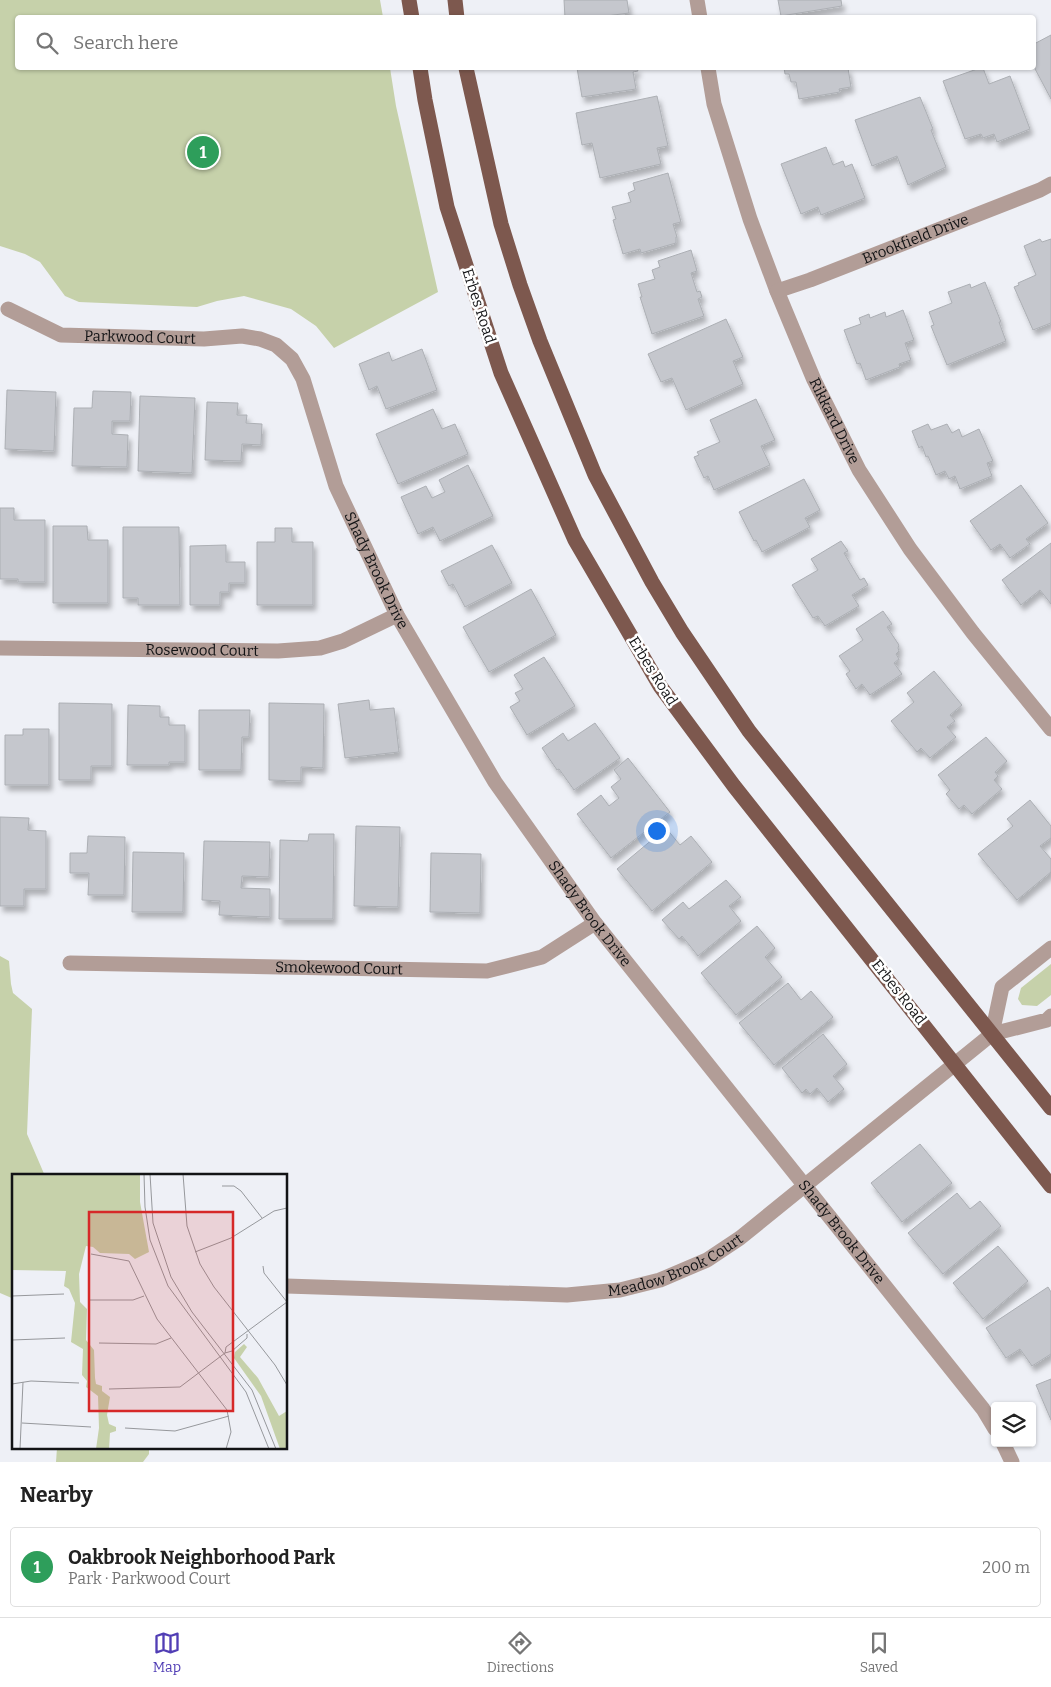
<!DOCTYPE html>
<html lang="en">
<head>
<meta charset="utf-8">
<style>
	:root { --surface:#fff; --page:#f2f2f2; --text:#222; --muted:#767676; --line:#e0e0e0; --accent:#513eb5 }
	body { margin:0; font-family:Bitter,serif; background:var(--page); color:var(--text) }
	.controls { position:absolute; right:15px; bottom:15px; display:grid; overflow:hidden; border-radius:5px; box-shadow:0 1px 4px #0004 }
	.controls button { width:45px; height:45px; display:grid; place-items:center; padding:0; border:0; border-bottom:1px solid var(--line); background:var(--surface); color:var(--text); font:25px sans-serif }
	.you { position:absolute; left:656px; top:830px; width:18px; height:18px; margin:-12px; border:4px solid #fff; border-radius:50%; background:#1a73e8; box-shadow:0 0 0 8px #1a73e833 }
	.badge { display:grid; place-items:center; width:32px; height:32px; border-radius:50%; background:var(--accent); color:#fff; font-size:16px; font-weight:700 }
	.pin { position:absolute; translate:-50% -50%; border:2px solid #fff; box-shadow:0 1px 5px #0006 }
	.list { margin:0; padding:0; list-style:none }
	h2 { display:flex; justify-content:space-between; align-items:center; height:65px; margin:0; padding:0 20px; font-size:21px }
	h2 small { font-size:16px; font-weight:400; color:var(--muted) }
	.list li { display:grid; grid-template-columns:32px 1fr auto; gap:15px; align-items:center; box-sizing:border-box; height:80px; margin:0 10px 10px; padding:0 10px; border:1px solid var(--line); border-radius:5px }
	.list b { display:block; font-size:19px; white-space:nowrap }
	.list p { margin:0; font-size:16px; white-space:nowrap; color:var(--muted) }
	.list em { font-size:16px; font-style:normal; color:var(--muted) }
	.icon { flex:none; width:28px; height:28px; fill:none; stroke:currentColor; stroke-width:2; stroke-linecap:round; stroke-linejoin:round }
	.map { position:relative; flex:none; width:1051px; height:1462px; overflow:hidden }
	.search { position:absolute; background:var(--surface); box-shadow:0 1px 4px #0004; left:15px; right:15px; top:15px; height:55px; display:flex; align-items:center; gap:12px; box-sizing:border-box; padding:0 18px; border-radius:5px; color:var(--muted); font-size:19px }
	.sheet { height:155px; background:var(--surface) }
	nav { display:flex; justify-content:space-around; align-items:center; box-sizing:border-box; height:70px; border-top:1px solid var(--line); background:var(--surface); font-size:14px; color:var(--muted) }
	nav a { display:grid; justify-items:center; gap:2px }
	nav .on { color:var(--accent) }
	.map>svg:first-child { display:block }
	.green { fill:#c6d1aa }
	.building { fill:#c5c7cd; stroke:#acafb4; filter:url(#shadow) }
	.lines { fill:none; stroke-linecap:round; stroke-linejoin:round }
	.minor { stroke:#b29d97; stroke-width:15 }
	.major { stroke:#7d584e; stroke-width:15 }
	.labels { text-anchor:middle; stroke-width:5; stroke-linejoin:round; paint-order:stroke }
	.street-label { font-size:15px; fill:#121315; stroke:#fff }
	.inset-road { fill:none; stroke:#96989c; stroke-width:1 }
	.view { fill:#d62828; fill-opacity:0.15; stroke:#d62828; stroke-width:2.5 }
	.inset-edge { fill:none; stroke:#121315; stroke-width:2.5 }
</style>
</head>
<body>
<div class="map">
<svg width="1051" height="1462" viewBox="0 0 1051 1462">
	<defs>
		<filter id="shadow"><feDropShadow dx="3" dy="5.5" stdDeviation="2.5" flood-color="#0004"/></filter>
	</defs>
	<rect width="100%" height="100%" fill="#eef0f6"/>
	<g class="green">
		<path d="M0 0H380L383 17 18 18V68H390L396 106 438 292 334 348 316 326 291 309 244 296 217 301 197 307 79 302 65 296 40 262 25 254 0 246Z"/>
		<path d="M0 956 9 961 11 984 13 993 32 1009 27 1134 45 1176H14V1299L0 1293Z"/>
		<path d="M1051 964V995L1037 1006 1022 1005 1018 999 1021 988Z"/>
		<path d="M57 1448H149V1454L143 1462H56Z"/>
	</g>
	<g class="building">
		<path d="M564 0H627L629 13 591 18H565Z"/>
		<path d="M778 0H841L842 6 781 16Z"/>
		<path d="M1051 35V99L1034 67V44Z"/>
		<path d="M577 68H637L638 71 633 72 636 89 582 97Z"/>
		<path d="M784 68H848L851 87 839 89 840 92 799 99 796 82H791L789 74H785Z"/>
		<path d="M980 68H983L989 84 1010 76 1030 129 997 142 994 134 983 138 981 134 965 139 943 81Z"/>
		<path d="M657 96 668 146 657 148 661 164 600 178 592 143 582 145 576 113Z"/>
		<path d="M920 97 933 129 931 130 946 167 908 185 897 156 872 166 855 120Z"/>
		<path d="M826 147 833 165 843 161 845 167 852 164 865 198 821 215 818 207 801 214 781 164Z"/>
		<path d="M668 173 681 222 673 224 677 237H676V243L641 253 640 249 623 254 613 220 616 219 612 207 631 202 628 193 635 190 633 183Z"/>
		<path d="M1040 239 1042 242 1051 239V323L1033 330 1014 287 1019 285 1018 283 1036 275 1024 246Z"/>
		<path d="M691 250 697 271 691 273 697 292 700 291 702 297 698 299 704 316 652 334 640 297H642L638 284 655 279 652 270 660 267 658 261Z"/>
		<path d="M985 282 1001 322H999L1006 341 947 365 931 326 934 325 929 312 952 303 948 292 970 284 971 288Z"/>
		<path d="M903 310 914 340 905 343 911 360 899 364 900 367 866 380 860 363 857 364 844 330 861 324 859 318 869 314 870 318 885 312 886 317Z"/>
		<path d="M726 319 743 357 733 361 743 384 686 410 672 378 661 382 648 354Z"/>
		<path d="M422 349 437 390 386 409 377 386 369 390 359 364 389 352 392 361Z"/>
		<path d="M7 390 56 392 54 451 5 449Z"/>
		<path d="M93 391 131 392 130 421H112V434L128 435 127 467 72 466 74 408H92Z"/>
		<path d="M140 396 195 398 192 473 138 471Z"/>
		<path d="M756 399 775 440 761 446 770 465 714 490 708 476 704 478 694 457 699 455 697 452 720 442 710 420Z"/>
		<path d="M207 402 238 403 237 415H247L246 423 262 424 261 445 242 444 241 461 205 460Z"/>
		<path d="M433 409 442 429 455 424 468 454 398 484 376 434Z"/>
		<path d="M928 424 931 430 947 424 952 433 959 429 962 437 979 429 993 461 987 463 992 476 960 489 955 476 949 479 945 471 936 475 928 456 926 457 922 446 919 448 912 431Z"/>
		<path d="M468 465 493 516 440 541 433 527 418 534 401 497 426 486 432 498 445 492 439 480Z"/>
		<path d="M804 479 820 510 805 518 810 527 762 552 756 540 754 541 739 512Z"/>
		<path d="M1021 485 1048 523 1026 539 1030 544 1010 558 1000 544 991 550 970 521Z"/>
		<path d="M0 508H14V520H45V582H18V579H0Z"/>
		<path d="M53 526H87L88 540H108V603H53Z"/>
		<path d="M123 527H179L180 605H138V598H123Z"/>
		<path d="M275 528H292V542H313V605H257V542H275Z"/>
		<path d="M841 541 848 551 844 553 860 580 864 578 868 585 852 595 859 606 825 626 818 616 813 618 792 585 818 570 811 559Z"/>
		<path d="M1051 543V604L1040 590 1021 605 1002 580Z"/>
		<path d="M226 545V562H245V583H229V592H220V605H190V546Z"/>
		<path d="M492 545 512 583 465 607 453 584 449 586 441 571Z"/>
		<path d="M531 589 556 635 489 672 463 627Z"/>
		<path d="M883 611 892 624 887 627 899 645 898 648 899 651 896 654 899 659 894 663 902 674 870 695 862 684 856 689 846 674 850 671 839 656 863 640 856 629Z"/>
		<path d="M544 657 575 706 527 735 510 707 520 701 515 693 523 689 514 675Z"/>
		<path d="M934 671 962 705 950 715 955 721 947 727 956 737 930 758 921 748 917 752 891 721 914 702 907 693Z"/>
		<path d="M369 700 370 710 394 708 399 752 345 758 338 704Z"/>
		<path d="M59 703 112 704V766H91V780H59Z"/>
		<path d="M269 703 324 704 323 768 301 767V781L269 780Z"/>
		<path d="M128 705 160 706V717H169V725H185V762H169V765H127Z"/>
		<path d="M199 710H250L249 737H242L241 770H199Z"/>
		<path d="M595 723 620 758 574 790 559 769 557 770 542 748 563 733 568 741Z"/>
		<path d="M23 729H49V785H5V735H23Z"/>
		<path d="M986 737 1007 761 995 772 998 776 994 780 1002 789 972 814 964 805 959 809 946 794 950 790 938 775Z"/>
		<path d="M628 758 670 812 611 858 577 814 601 795 609 806 619 798 611 787 621 779 614 770Z"/>
		<path d="M1030 800 1051 826V838L1040 846 1051 859V872L1017 900 978 854 1013 826 1007 819Z"/>
		<path d="M0 817 29 818 28 830 46 831V889H24V906H0Z"/>
		<path d="M356 826 400 827 398 907 354 906Z"/>
		<path d="M666 828 680 845 691 836 712 862 652 911 617 869Z"/>
		<path d="M309 834H334L333 919H279L280 840 308 841Z"/>
		<path d="M88 836 125 837 124 895H88L89 873H70V853H87Z"/>
		<path d="M204 841 270 842 269 877 242 876 241 888 270 889V917L219 915 220 901 202 900Z"/>
		<path d="M133 852 184 853 183 912H132Z"/>
		<path d="M431 853 481 854 480 913 430 912Z"/>
		<path d="M726 880 741 897 729 906 741 921 698 956 682 936 679 939 662 920 683 902 689 909Z"/>
		<path d="M757 926 775 948 765 957 782 977 736 1015 701 973Z"/>
		<path d="M788 983 801 1000 811 991 833 1017 774 1065 739 1023Z"/>
		<path d="M823 1034 847 1064 833 1076 844 1089 828 1102 817 1088 810 1094 806 1089 802 1093 782 1068Z"/>
		<path d="M920 1144 952 1183 902 1222 871 1183Z"/>
		<path d="M957 1193 970 1209 980 1201 1001 1226 943 1274 908 1233Z"/>
		<path d="M998 1246 1028 1281 983 1319 953 1283Z"/>
		<path d="M1048 1287 1051 1292V1354L1032 1366 1020 1349 1006 1358 986 1328Z"/>
		<path d="M1051 1379V1420L1036 1385Z"/>
	</g>
	<g class="lines">
		<g class="minor">
			<path d="M697 0 700 18"/>
			<path id="s1" d="M708 68 714 104 750 219 777 291 814 380 859 470 910 549 973 633 1051 729"/>
			<path id="s2" d="M777 291 810 280 1040 190 1051 184"/>
			<path id="s3" d="M8 309 61 335 204 339 242 336 260 339 276 345 292 359 303 379 336 486 397 615 495 782 595 923 983 1409 995 1429"/>
			<path id="s4" d="M0 648 278 651 320 648 343 641 397 615"/>
			<path id="s5" d="M70 963 487 971 542 957 595 923"/>
			<path d="M992 1034 1002 987 1051 948"/>
			<path id="s6" d="M286 1286 567 1295 620 1290 660 1280 707 1260 740 1238 992 1034 1047 1020 1051 1016"/>
			<path d="M1003 1443 1012 1462"/>
		</g>
		<g class="major">
			<path d="M409 0 412 18"/>
			<path d="M455 0 457 18"/>
			<path d="M420 68 425 100 447 207 501 373 575 540 660 686 734 786 1051 1186"/>
			<path d="M466 68 501 224 520 285 540 341 595 475 652 582 682 632 749 731 1051 1108"/>
		</g>
	</g>
	<g class="labels">
		<g class="street-label">
			<text dy="5" stroke="none"><textPath href="#s2" startOffset="148">Brookfield Drive</textPath></text>
			<text transform="translate(479 306) rotate(72)" y="5">Erbes Road</text>
			<text dy="5" stroke="none"><textPath href="#s3" startOffset="138">Parkwood Court</textPath></text>
			<text dy="5" stroke="none"><textPath href="#s1" startOffset="376">Rikkard Drive</textPath></text>
			<text dy="5" stroke="none"><textPath href="#s3" startOffset="525">Shady Brook Drive</textPath></text>
			<text dy="5" stroke="none"><textPath href="#s4" startOffset="202">Rosewood Court</textPath></text>
			<text transform="translate(653 671) rotate(58)" y="5">Erbes Road</text>
			<text dy="5" stroke="none"><textPath href="#s3" startOffset="930">Shady Brook Drive</textPath></text>
			<text dy="5" stroke="none"><textPath href="#s5" startOffset="269">Smokewood Court</textPath></text>
			<text transform="translate(899 992) rotate(52)" y="5">Erbes Road</text>
			<text dy="5" stroke="none"><textPath href="#s3" startOffset="1336">Shady Brook Drive</textPath></text>
			<text dy="5" stroke="none"><textPath href="#s6" startOffset="395">Meadow Brook Court</textPath></text>
		</g>
	</g>
	<g transform="translate(12 1174)">
		<rect width="275" height="275" fill="#eef0f6"/>
		<path d="M0 0H128V28L137 78 123 85 117 80 88 79 81 73 74 72 67 100 68 128 75 135 74 166 82 176 83 204 84 210 90 212V217L98 223 95 241 97 250 104 253V257L98 259 97 275H84L87 254 86 222 74 213 75 207 70 201 71 175 59 168 63 129 57 115 52 112 54 97 0 96ZM232 170 235 173 228 183 246 204 267 242 275 237V275H268L249 222 222 184 223 178Z" fill="#c6d1aa"/>
		<path class="inset-road" d="M132 0 133 33 138 66 156 112 234 218 257 275M138 0 141 49 159 103 180 138 240 216 264 275M171 0 175 52 188 90 202 113 263 191 275 211M210 12H222L229 17 250 44M183 78 219 64 262 37 275 34M79 80 117 87 145 145 215 236 219 258 214 275M251 92 252 99 275 128M0 122 52 120M76 126H121L132 122M0 166 53 164M87 169 144 170 159 164M213 179 214 173 275 128M0 210 19 207 67 209M97 215 168 213 213 179 220 177 235 164V160M10 249 79 253M113 254 163 257 217 242M8 275 11 208"/>
		<path class="view" d="M77 38H221V237H77Z"/>
		<rect width="275" height="275" class="inset-edge"/>
	</g>
</svg>
<div class="controls">
<button><svg class="icon" aria-label="layers" viewBox="0 0 24 24"><path d="M12 4l9 5-9 5-9-5zM3 14l9 5 9-5"/></svg></button>
</div>
<div class="you"></div>
<div class="pin badge" style="left:203px;top:152px;background:#2e9e5b">1</div>
<div class="search"><svg class="icon" aria-label="search" viewBox="0 0 24 24"><circle cx="10" cy="10" r="6"/><path d="M15 15l6 6"/></svg>Search here</div>
</div>
<section class="sheet">
<h2>Nearby<small></small></h2>
<ul class="list">
<li><span class="badge" style="background:#2e9e5b">1</span><div><b>Oakbrook Neighborhood Park</b><p>Park · Parkwood Court</p></div><em>200 m</em></li>
</ul>
</section>
<nav>
<a class="on"><svg class="icon" aria-label="map" viewBox="0 0 24 24"><path d="M3 6l6-2 6 2 6-2v14l-6 2-6-2-6 2zM9 4v14M15 6v14"/></svg>Map</a>
<a><svg class="icon" aria-label="directions" viewBox="0 0 24 24"><path d="M12 3l9 9-9 9-9-9zM9 14v-3h6M13 9l2 2-2 2"/></svg>Directions</a>
<a><svg class="icon" aria-label="saved" viewBox="0 0 24 24"><path d="M7 4h10v16l-5-4-5 4z"/></svg>Saved</a>
</nav>
</body>
</html>
